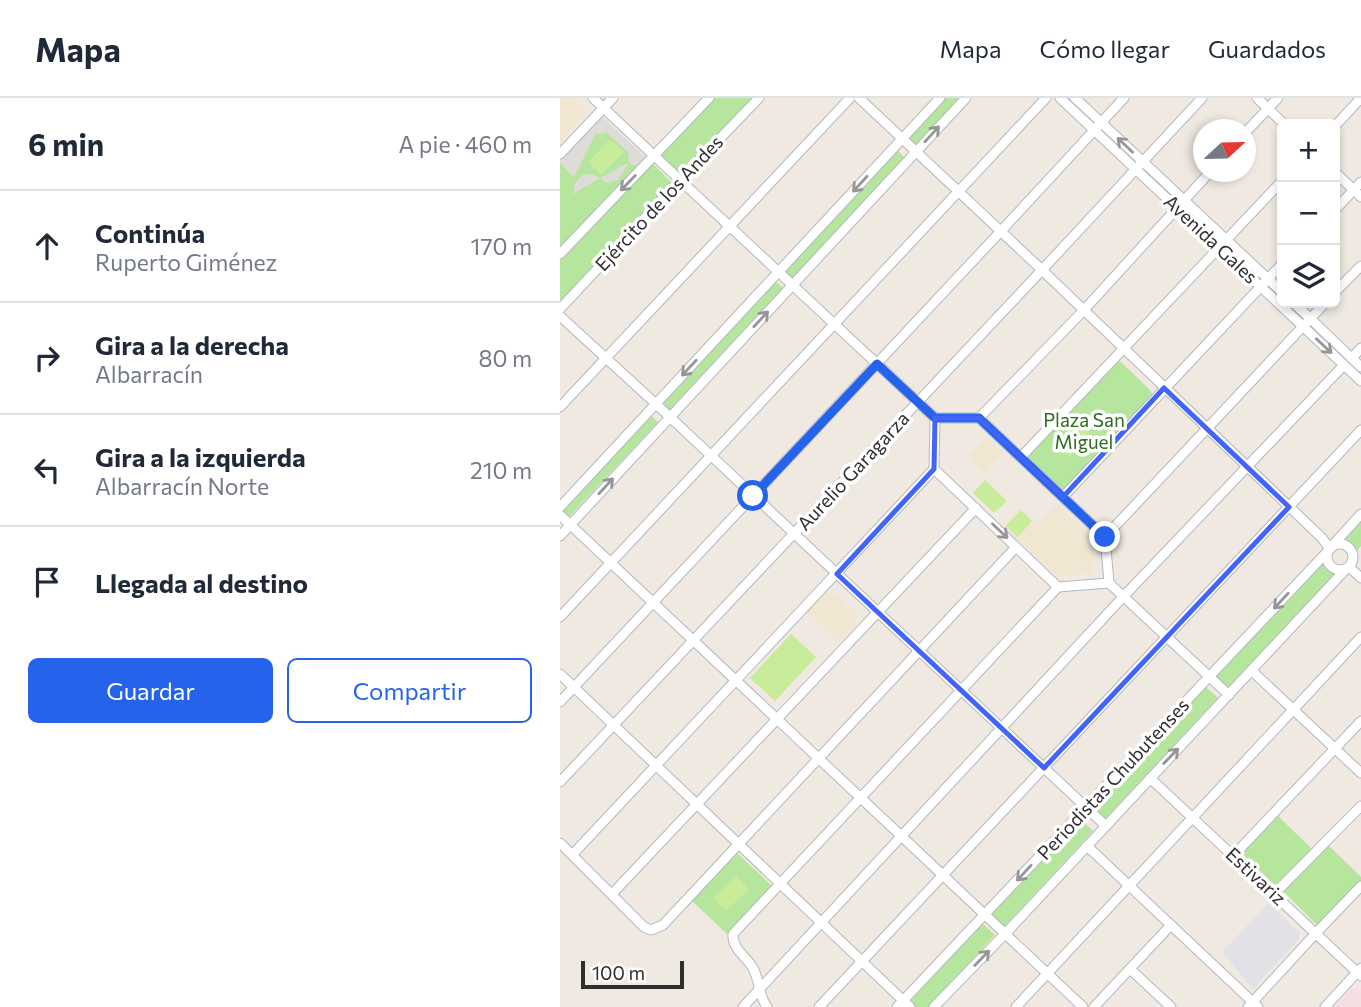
<!DOCTYPE html>
<html lang="es">
<head>
<meta charset="utf-8">
<style>
	:root { --surface:#fff; --page:#f6f6f7; --text:#1f2937; --muted:#747a83; --line:#e0e1e3; --accent:#2563eb }
	body { margin:0; font-family:Commissioner,sans-serif; background:var(--page); color:var(--text) }
	.controls { position:absolute; right:21px; top:21px; display:grid; overflow:hidden; border-radius:10px; box-shadow:0 4px 10px #0003 }
	.controls button { width:63px; height:63px; display:grid; place-items:center; padding:0; border:0; border-bottom:2px solid var(--line); background:var(--surface); color:var(--text); font:35px sans-serif }
	.compass { position:absolute; left:633px; top:21px; width:63px; height:63px; border-radius:50%; background:var(--surface); box-shadow:0 4px 10px #0003; rotate:68deg }
	.scale { position:absolute; left:21px; bottom:18px; width:103px; box-sizing:border-box; padding-left:7px; border:4px solid #2e2e2e; border-top:0; font-size:19px; line-height:24px; white-space:nowrap; color:#2e2e2e; -webkit-text-stroke:5px #fff; paint-order:stroke }
	.stop { position:absolute; width:21px; height:21px; margin:-16px; border:5px solid #2563eb; border-radius:50%; background:#fff }
	.stop.end { background:#2563eb; border-color:#fff; box-shadow:0 2px 7px #0008 }
	.list { margin:0; padding:0; list-style:none }
	h2 { display:flex; justify-content:space-between; align-items:center; height:91px; margin:0; padding:0 28px; font-size:30px }
	h2 small { font-size:23px; font-weight:400; color:var(--muted) }
	.list li { display:grid; grid-template-columns:46px 1fr auto; gap:21px; align-items:center; box-sizing:border-box; height:112px; padding:0 28px; border-top:2px solid var(--line) }
	.list b { display:block; font-size:26px; white-space:nowrap }
	.list p { margin:0; font-size:23px; white-space:nowrap; color:var(--muted) }
	.list em { font-size:23px; font-style:normal; color:var(--muted) }
	.actions { display:flex; gap:14px; padding:21px 28px }
	.actions a { flex:1; padding:16px 0; border:2px solid var(--accent); border-radius:10px; text-align:center; font-size:24px; color:var(--accent) }
	.actions .main { background:var(--accent); color:#fff }
	.icon { flex:none; width:38px; height:38px; fill:none; stroke:currentColor; stroke-width:2; stroke-linecap:round; stroke-linejoin:round }
	.map { position:relative; flex:none; width:801px; height:909px; overflow:hidden }
	header { display:flex; align-items:center; gap:42px; box-sizing:border-box; height:98px; padding:0 35px; background:var(--surface); border-bottom:2px solid var(--line) }
	header strong { font-size:33px }
	nav { display:flex; gap:38px; margin-inline-start:auto; font-size:24px }
	main { display:flex }
	aside { flex:1; background:var(--surface) }
	.map>svg:first-child { display:block }
	.industrial { fill:#e3e1e8 }
	.education { fill:#f0e6d1 }
	.medical { fill:#f5dfe0 }
	.green { fill:#b6e59e }
	.pitch { fill:#c9ec9a }
	.plaza { fill:#dfdcd8 }
	.lines { fill:none; stroke-linecap:round; stroke-linejoin:round }
	.minor-casing { stroke:#b4b7c1; stroke-width:11 }
	.minor { stroke:#fff; stroke-width:9 }
	.oneway { stroke:#969696 }
	.route { stroke:#2563eb; stroke-width:9 }
	.marked { fill:none; stroke:#4264fb; stroke-width:5; stroke-linejoin:round }
	.labels { text-anchor:middle; stroke-width:7; stroke-linejoin:round; paint-order:stroke }
	.street-label { font-size:19px; fill:#2e2e2e; stroke:#fff }
	.park-label { font-size:19px; fill:#2c6e1b; stroke:#fff }
</style>
</head>
<body>
<header>
<strong>Mapa</strong>
<nav><a>Mapa</a><a>Cómo llegar</a><a>Guardados</a></nav>
</header>
<main>
<aside>
<h2>6 min<small>A pie · 460 m</small></h2>
<ul class="list">
<li><svg class="icon" aria-label="ahead" viewBox="0 0 24 24"><path d="M12 20V5M6 11l6-6 6 6"/></svg><div><b>Continúa</b><p>Ruperto Giménez</p></div><em>170 m</em></li>
<li><svg class="icon" aria-label="right" viewBox="0 0 24 24"><path d="M7 20v-9h11M14 6l5 5-5 5"/></svg><div><b>Gira a la derecha</b><p>Albarracín</p></div><em>80 m</em></li>
<li><svg class="icon" aria-label="left" viewBox="0 0 24 24"><path d="M17 20v-9H6M10 6l-5 5 5 5"/></svg><div><b>Gira a la izquierda</b><p>Albarracín Norte</p></div><em>210 m</em></li>
<li><svg class="icon" aria-label="arrive" viewBox="0 0 24 24"><path d="M6 21V4h12l-3 4 3 4H6"/></svg><div><b>Llegada al destino</b></div></li>
</ul>
<div class="actions"><a class="main">Guardar</a><a>Compartir</a></div>
</aside>
<div class="map">
<svg width="801" height="909" viewBox="0 0 801 909">
	<rect width="100%" height="100%" fill="#efe9e1"/>
	<path class="industrial" d="M709 805 739 835V841L693 891 662 854Z"/>
	<g class="education">
		<path d="M0 0H14L25 10V17L0 43Z"/>
		<path d="M426 340 443 356 425 375 408 360Z"/>
		<path d="M497 406 531 438 524 445 533 454 534 476 500 477 498 479 443 428 460 410 478 426Z"/>
		<path d="M267 494H273L297 516 298 521 278 543 247 514Z"/>
	</g>
	<path class="medical" d="M792 890H797L801 893V909H774Z"/>
	<g class="green">
		<path d="M154 0H193L120 77 100 58Z"/>
		<path d="M385 0H401L356 47 348 39Z"/>
		<path d="M41 18 86 60 0 152V62Z"/>
		<path d="M337 52 345 60 231 182 223 174Z"/>
		<path d="M92 65 112 85 0 203V162Z"/>
		<path d="M214 182 223 190 108 313 100 305Z"/>
		<path d="M557 263 561 264 590 292 592 296 591 299 506 389 503 391 499 390 471 364 468 359 470 354Z"/>
		<path d="M89 316 98 324 7 421 0 414Z"/>
		<path d="M801 422V448L795 454 790 447 782 442Z"/>
		<path d="M763 463 768 471 776 475 667 592 654 580Z"/>
		<path d="M645 588 658 600 545 721 532 709Z"/>
		<path d="M717 717 752 751 716 786H713L683 756V752Z"/>
		<path d="M520 721 533 733 443 830 430 818Z"/>
		<path d="M767 746 801 779V783L759 826 755 825 724 794 725 790Z"/>
		<path d="M176 754 212 788 167 836 131 802Z"/>
		<path d="M422 825 435 837 369 909H349L347 907Z"/>
	</g>
	<g class="pitch">
		<path d="M50 41 64 54 42 77 28 64Z"/>
		<path d="M517 323 531 336 510 359 496 346Z"/>
		<path d="M425 382 447 403 434 415 413 395Z"/>
		<path d="M461 412 472 423 458 439 446 428Z"/>
		<path d="M231 536 256 559 215 603 190 580Z"/>
		<path d="M176 777 189 791 166 813 153 800Z"/>
	</g>
	<g class="plaza">
		<path d="M41 18 86 60 79 68 72 67 68 62 69 55 46 34 42 36 36 35 14 79 0 65V62Z"/>
		<path d="M67 65 68 67 65 71 58 82 47 85 40 80 13 96 15 85 22 77 32 76 40 80Z"/>
	</g>
	<g class="lines">
		<g class="minor-casing">
			<g id="minor">
				<path d="M33 0 120 82 375 320"/>
				<path d="M299 0 482 172 762 440 770 451"/>
				<path d="M500 0 801 283"/>
				<path d="M515 0 722 194"/>
				<path d="M697 0 724 26"/>
				<path d="M775 28 801 0"/>
				<path d="M685 35 718 0"/>
				<path d="M0 56 53 0"/>
				<path d="M775 74 801 99"/>
				<path d="M775 112 801 84"/>
				<path d="M0 156 149 0"/>
				<path d="M775 194 801 168"/>
				<path d="M734 205 801 269"/>
				<path d="M0 211 120 82 199 0"/>
				<path d="M0 218 96 306 546 728"/>
				<path d="M792 260 801 250"/>
				<path d="M0 309 290 0"/>
				<path d="M375 320 374 371 498 489 549 485"/>
				<path d="M375 320H419L545 439 549 485"/>
				<path d="M419 320 524 212 650 74"/>
				<path d="M461 359 722 83"/>
				<path d="M503 399 722 166"/>
				<path d="M0 409 380 0"/>
				<path d="M0 417 523 909"/>
				<path d="M0 438 406 0"/>
				<path d="M545 439 765 205"/>
				<circle cx="780" cy="459" r="13"/>
				<path d="M771 449 801 416"/>
				<path d="M789 469 801 480"/>
				<path d="M549 485 669 597"/>
				<path d="M0 519 486 0"/>
				<path d="M692 573 801 675"/>
				<path d="M0 576 350 909"/>
				<path d="M0 604 441 133 564 0"/>
				<path d="M590 680 801 878"/>
				<path d="M0 684 482 172 642 0"/>
				<path d="M0 745 84 829 91 832 103 827 456 449"/>
				<path d="M527 748 698 909"/>
				<path d="M13 756 374 371"/>
				<path d="M674 757 801 623"/>
				<path d="M715 795 801 708"/>
				<path d="M52 796 416 410"/>
				<path d="M570 871 611 909"/>
				<path d="M183 909 563 499 784 267"/>
				<path d="M207 909C198 897 200 883 193 870 186 858 172 851 173 836L498 489"/>
				<path d="M259 909 801 332"/>
				<path d="M337 909 768 453"/>
				<path d="M374 909 445 836 786 471"/>
				<path d="M456 909 801 539"/>
				<path d="M534 909 611 827"/>
				<path d="M688 909 756 835 801 788"/>
				<path d="M765 909 801 870"/>
			</g>
		</g>
		<use href="#minor" class="minor"/>
	</g>
	<defs><path id="oneway-shaft" d="M-6 0H5M1.5-3L5.5 0L1.5 3" fill="none" stroke-width="1.6" stroke-linecap="round" stroke-linejoin="round" transform="scale(1.75)"/></defs>
	<g class="oneway">
		<use href="#oneway-shaft" transform="translate(372 36) rotate(-47)"/>
		<use href="#oneway-shaft" transform="translate(565 47) rotate(-137)"/>
		<use href="#oneway-shaft" transform="translate(68 85) rotate(134)"/>
		<use href="#oneway-shaft" transform="translate(300 86) rotate(133)"/>
		<use href="#oneway-shaft" transform="translate(201 221) rotate(-47)"/>
		<use href="#oneway-shaft" transform="translate(764 248) rotate(43)"/>
		<use href="#oneway-shaft" transform="translate(129 270) rotate(133)"/>
		<use href="#oneway-shaft" transform="translate(46 388) rotate(-47)"/>
		<use href="#oneway-shaft" transform="translate(440 433) rotate(43)"/>
		<use href="#oneway-shaft" transform="translate(721 503) rotate(133)"/>
		<use href="#oneway-shaft" transform="translate(611 658) rotate(-46)"/>
		<use href="#oneway-shaft" transform="translate(464 775) rotate(133)"/>
		<use href="#oneway-shaft" transform="translate(422 860) rotate(-46)"/>
	</g>
	<g class="lines">
		<path class="route" d="M193 398 317 266 375 320H419L545 439"/>
	</g>
	<path class="marked" d="M604 290 729 409 484 670 277 476 374 371 375 320H419L503 399Z"/>
	<g class="labels">
		<g class="street-label">
			<text transform="translate(99 105) rotate(-47)" y="7">Ejército de los Andes</text>
			<text transform="translate(651 141) rotate(43)" y="7">Avenida Gales</text>
			<text transform="translate(293 373) rotate(-47)" y="7">Aurelio Garagarza</text>
			<text transform="translate(553 681) rotate(-47)" y="7">Periodistas Chubutenses</text>
			<text transform="translate(696 778) rotate(43)" y="7">Estivariz</text>
		</g>
		<g class="park-label">
			<text x="524" y="329">Plaza San<tspan x="524" dy="22">Miguel</tspan></text>
		</g>
	</g>
</svg>
<div class="controls">
<button>+</button>
<button>−</button>
<button><svg class="icon" aria-label="layers" viewBox="0 0 24 24"><path d="M12 4l9 5-9 5-9-5zM3 14l9 5 9-5"/></svg></button>
</div>
<svg class="compass" viewBox="-18 -18 36 36"><path d="M0-13l5 13h-10z" fill="#e53935"/><path d="M0 13l5-13h-10z" fill="#747a83"/></svg>
<div class="scale">100 m</div>
<div class="stop" style="left:193px;top:398px"></div>
<div class="stop end" style="left:545px;top:439px"></div>
</div>
</main>
</body>
</html>
